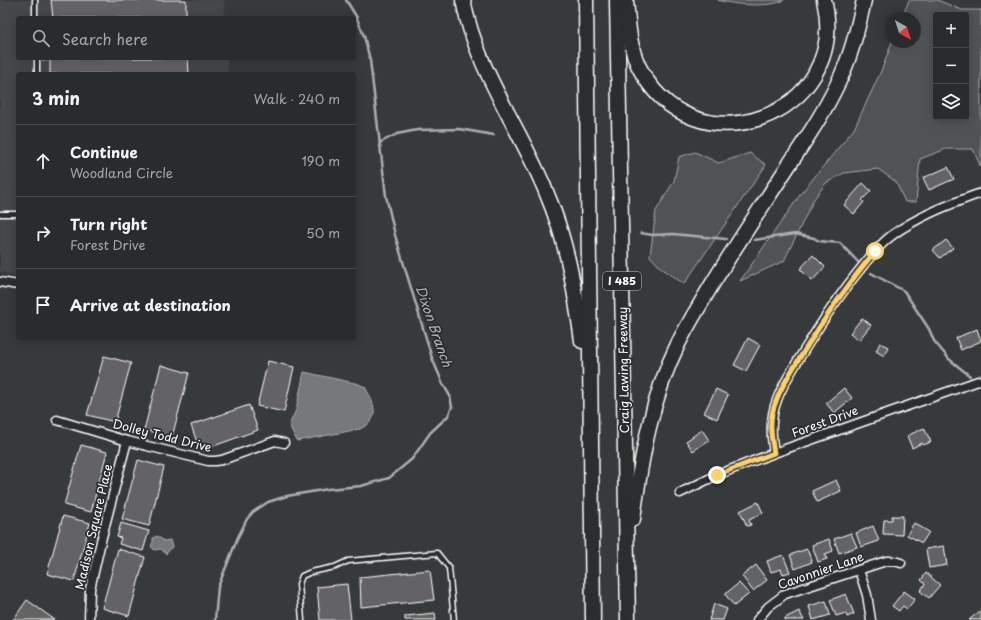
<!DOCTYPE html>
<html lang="en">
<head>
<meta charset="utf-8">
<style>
	:root { --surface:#292c2c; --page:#313434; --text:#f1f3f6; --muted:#a5a7a9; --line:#454848 }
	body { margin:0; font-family:"Playpen Sans",sans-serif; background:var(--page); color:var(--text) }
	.controls { position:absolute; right:12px; top:12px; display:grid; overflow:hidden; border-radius:4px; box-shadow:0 2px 10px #0003 }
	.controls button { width:36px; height:36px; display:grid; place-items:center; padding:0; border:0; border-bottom:1px solid var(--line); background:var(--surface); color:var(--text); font:20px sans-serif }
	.compass { position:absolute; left:885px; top:12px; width:36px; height:36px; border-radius:50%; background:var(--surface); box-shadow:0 2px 10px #0003; rotate:141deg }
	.stop { position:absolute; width:12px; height:12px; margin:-9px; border:3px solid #ffd166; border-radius:50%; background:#fff }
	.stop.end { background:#ffd166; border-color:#fff; box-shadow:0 1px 4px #0008 }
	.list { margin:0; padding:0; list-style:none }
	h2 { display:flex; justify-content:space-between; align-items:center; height:52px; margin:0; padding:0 16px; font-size:17px }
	h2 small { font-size:13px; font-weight:400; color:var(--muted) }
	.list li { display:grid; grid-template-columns:26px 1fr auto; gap:12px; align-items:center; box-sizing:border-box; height:72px; padding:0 16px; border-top:1px solid var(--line) }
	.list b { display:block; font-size:15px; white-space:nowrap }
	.list p { margin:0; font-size:13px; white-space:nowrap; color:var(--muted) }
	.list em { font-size:13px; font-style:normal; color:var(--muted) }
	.icon { flex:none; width:22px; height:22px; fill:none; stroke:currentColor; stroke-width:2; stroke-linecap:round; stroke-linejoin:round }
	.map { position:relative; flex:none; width:981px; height:620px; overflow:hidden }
	.search { position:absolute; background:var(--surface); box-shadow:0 2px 10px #0003; left:16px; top:16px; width:340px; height:44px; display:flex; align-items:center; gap:10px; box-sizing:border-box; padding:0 14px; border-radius:4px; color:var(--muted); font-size:15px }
	.panel { position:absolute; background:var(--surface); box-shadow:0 2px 10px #0003; left:16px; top:72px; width:340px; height:268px; border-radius:4px }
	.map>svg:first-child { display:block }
	.built { fill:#444748 }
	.green { fill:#505354; stroke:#a8a9aa; fill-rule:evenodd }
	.water { fill:#767879; stroke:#adaeaf }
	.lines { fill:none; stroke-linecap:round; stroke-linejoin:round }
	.stream { stroke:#adaeaf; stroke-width:2.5 }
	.building { fill:#636465; stroke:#fff }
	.lane-casing { stroke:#fff; stroke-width:7 }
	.street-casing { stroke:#fff; stroke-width:11 }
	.highway-casing { stroke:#fff; stroke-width:17 }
	.lane { stroke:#2a2d2e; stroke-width:4 }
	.street { stroke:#2a2d2e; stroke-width:8 }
	.highway { stroke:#2a2d2e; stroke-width:14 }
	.route { stroke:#ffd166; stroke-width:5 }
	.labels { text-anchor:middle; stroke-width:3.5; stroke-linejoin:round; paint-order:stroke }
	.shield { fill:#2a2d2e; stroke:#bfc0c0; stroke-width:1 }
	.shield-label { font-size:11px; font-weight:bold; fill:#fff }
	.street-label { font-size:12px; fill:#fff; stroke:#2a2d2e }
	.water-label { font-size:13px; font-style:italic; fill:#b4b5b5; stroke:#2a2d2e }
</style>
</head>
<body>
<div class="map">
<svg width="981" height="620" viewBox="0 0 981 620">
	<rect width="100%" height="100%" fill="#373a3b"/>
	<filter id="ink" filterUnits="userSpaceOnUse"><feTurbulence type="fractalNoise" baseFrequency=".025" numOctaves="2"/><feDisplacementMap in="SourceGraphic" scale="8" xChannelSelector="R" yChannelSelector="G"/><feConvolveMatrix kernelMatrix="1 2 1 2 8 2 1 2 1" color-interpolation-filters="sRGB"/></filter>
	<g filter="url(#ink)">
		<path class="built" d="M0 0H224L225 18H18V58H227L228 74H18V276L0 272Z"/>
		<g class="green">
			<path d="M718 0H784C770 8 733 5 718 0Z"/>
			<path d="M909 0H937L962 10H981V168L973 149H946L920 159 916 202H905L896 182 878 169 844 173 826 183 814 199 784 261 740 281 802 192 854 129 882 69 892 42H915V18H902ZM936 15H966V117H936Z"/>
			<path d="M695 152 719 163 750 153 766 165 684 284 660 267 650 256 656 211 674 181 679 157Z"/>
		</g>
		<g class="water">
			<path d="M304 372 359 384 365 387C374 403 382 419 360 429L297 441 289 425 296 410Z"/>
			<path d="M157 536 164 541 170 540 172 547 166 554 161 549 154 550 151 546 153 542V538Z"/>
		</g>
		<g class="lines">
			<g class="stream">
				<path d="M379 143 397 134 417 130 459 129 494 135"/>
				<path d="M641 233 652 235 673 234 726 239"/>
				<path d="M754 240 795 234 814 238 819 241 840 243 859 263"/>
				<path d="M871 273 904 291 929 329 934 341 949 359 970 376"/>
				<path d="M215 620 218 587 238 537 247 519 253 512 268 502 287 496 328 489 361 486 389 478 412 459 430 433 448 416 452 407 450 396 443 384 432 358 395 235 386 196 370 60 364 36 356 16 346 0"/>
			</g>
		</g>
		<g class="building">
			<path d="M51 0H186V18H53Z"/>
			<path d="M43 58H188L189 74H50V60L43 61Z"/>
			<path d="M948 167 954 179 929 190 923 178Z"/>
			<path d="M863 183 871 191 862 200 864 202 854 214 844 205Z"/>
			<path d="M946 240 953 248 940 258 933 250Z"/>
			<path d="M813 255 825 267 812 281 800 269Z"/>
			<path d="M862 318 871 325 859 340 850 333Z"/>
			<path d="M977 329 981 341 961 350 956 338Z"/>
			<path d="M748 338 760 345 746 371 734 365Z"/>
			<path d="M880 343 888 347 884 356 876 351Z"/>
			<path d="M104 356 131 363 115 422 87 415Z"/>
			<path d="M268 361 294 367 284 412 257 406Z"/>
			<path d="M161 365 189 373 172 437 144 430Z"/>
			<path d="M844 388 852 398 834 413 826 403Z"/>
			<path d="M716 389 728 395 717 419 704 413Z"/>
			<path d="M249 405 258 430 200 451 191 425Z"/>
			<path d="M924 428 931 442 923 445 922 443 912 448 907 436Z"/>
			<path d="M702 430 709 440 693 451 686 441Z"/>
			<path d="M81 445 107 452 91 512 64 505Z"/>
			<path d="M138 460 164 467 149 526 122 519Z"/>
			<path d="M836 480 841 491 817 502 812 491Z"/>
			<path d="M758 502 763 513 749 520 751 525 747 526 740 511Z"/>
			<path d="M63 516 90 523 74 581 47 574Z"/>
			<path d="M892 516H903L902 535 883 534 884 520H892Z"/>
			<path d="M121 523 149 531 143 551 119 544 121 538 117 537Z"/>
			<path d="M914 523 929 532 922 543 907 535Z"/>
			<path d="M873 526 879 541 861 547 856 533Z"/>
			<path d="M851 533 857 547 839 553 834 539Z"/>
			<path d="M829 539 833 551 825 554 827 559 818 562 812 545Z"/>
			<path d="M944 546 947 565 929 568 926 549Z"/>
			<path d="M118 549 145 557 129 616 102 608Z"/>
			<path d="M807 549 812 562 795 569 790 555Z"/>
			<path d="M783 555 790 572 783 574 781 569 771 572 767 561Z"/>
			<path d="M756 565 767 580 753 591 742 576Z"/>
			<path d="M430 570 434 600 361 607 360 577Z"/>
			<path d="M926 573 940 585 929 598 920 591 925 584 921 580Z"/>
			<path d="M739 583 749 594 734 606 725 594Z"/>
			<path d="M347 584 351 620H320L317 587Z"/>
			<path d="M904 591 915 599 907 609 903 606 899 611 892 606Z"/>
			<path d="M846 594 854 614 847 617 846 613 836 616 830 600Z"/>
			<path d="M27 600 55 620H13Z"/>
			<path d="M826 601 830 615 813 620 809 606Z"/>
			<path d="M714 604 727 609 723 620H709Z"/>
			<path d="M981 610V620H969Z"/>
			<path d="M799 611 804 620H785V618Z"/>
			<path d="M435 613 436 620H405V616Z"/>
		</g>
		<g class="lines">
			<g class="lane-casing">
				<g id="lane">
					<path d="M35 0V18"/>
					<path d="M37 58V74"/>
					<path d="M0 214H18"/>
					<path d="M302 620 299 584 302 576 311 572 335 567 348 561 437 553 449 568 454 620"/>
				</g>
			</g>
			<g class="street-casing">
				<g id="street">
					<path d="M0 282 18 285"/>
					<path d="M57 420 127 441 208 461H215L222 460 275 441 284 443"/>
					<path d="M774 453C771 435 770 418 777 400 782 385 792 371 800 357 819 326 839 295 862 267 871 256 879 245 891 236 918 216 950 204 981 193"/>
					<path d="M680 493 717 475 774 453 981 380"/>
					<path d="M859 570 867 595 871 620"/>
					<path d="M89 620 90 589 102 537 127 441"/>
					<path d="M757 620 768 607 785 594 886 561H894L901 563"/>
				</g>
			</g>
			<g class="highway-casing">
				<g id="highway">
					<path d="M463 0C476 70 521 129 547 194 567 241 575 291 582 341"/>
					<path d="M586 0 593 620"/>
					<path d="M617 0 628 620"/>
					<path d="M626 0C628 22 629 45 638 65 691 175 852 117 824 0"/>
					<path d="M633 519C641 459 651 399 678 344 688 324 700 305 711 286 734 248 759 211 783 174 802 145 823 115 838 83 851 57 858 29 864 0"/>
				</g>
			</g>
			<use href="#lane" class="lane"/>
			<use href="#street" class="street"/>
			<use href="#highway" class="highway"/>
		</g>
	</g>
	<g class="lines" filter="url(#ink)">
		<path class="route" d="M717 475 774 453C772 441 769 427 772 414 777 393 789 375 801 356 823 320 847 285 875 251"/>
	</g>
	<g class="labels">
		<rect class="shield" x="603" y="272" width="38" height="18" rx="3"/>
		<g class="shield-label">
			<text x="622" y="285">I 485</text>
		</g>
		<g class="street-label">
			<text transform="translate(624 370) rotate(-91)" y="4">Craig Lawing Freeway</text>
			<text transform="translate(825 422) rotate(-20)" y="4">Forest Drive</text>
			<text transform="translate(162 436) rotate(14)" y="4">Dolley Todd Drive</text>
			<text transform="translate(94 527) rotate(-77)" y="4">Madison Square Place</text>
			<text transform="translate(821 571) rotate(-19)" y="4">Cavonnier Lane</text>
		</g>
		<g class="water-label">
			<text transform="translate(434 326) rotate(71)" y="5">Dixon Branch</text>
		</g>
	</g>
</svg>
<div class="controls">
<button>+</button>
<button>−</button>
<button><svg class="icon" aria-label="layers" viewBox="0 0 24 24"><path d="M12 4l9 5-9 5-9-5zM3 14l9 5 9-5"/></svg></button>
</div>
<svg class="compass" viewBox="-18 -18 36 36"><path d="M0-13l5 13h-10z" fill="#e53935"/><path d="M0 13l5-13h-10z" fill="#a5a7a9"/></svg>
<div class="stop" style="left:875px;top:251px"></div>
<div class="stop end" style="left:717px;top:475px"></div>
<div class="search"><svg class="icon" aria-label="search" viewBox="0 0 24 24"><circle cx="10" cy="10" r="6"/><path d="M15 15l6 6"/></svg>Search here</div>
<section class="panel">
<h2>3 min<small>Walk · 240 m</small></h2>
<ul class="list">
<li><svg class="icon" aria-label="ahead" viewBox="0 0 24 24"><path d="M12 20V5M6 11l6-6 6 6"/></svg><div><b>Continue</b><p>Woodland Circle</p></div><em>190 m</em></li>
<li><svg class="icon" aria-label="right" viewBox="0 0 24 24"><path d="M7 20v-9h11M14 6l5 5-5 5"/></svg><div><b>Turn right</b><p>Forest Drive</p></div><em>50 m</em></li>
<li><svg class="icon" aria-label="arrive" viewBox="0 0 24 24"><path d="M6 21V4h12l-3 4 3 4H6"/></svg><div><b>Arrive at destination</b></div></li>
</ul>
</section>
</div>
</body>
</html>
